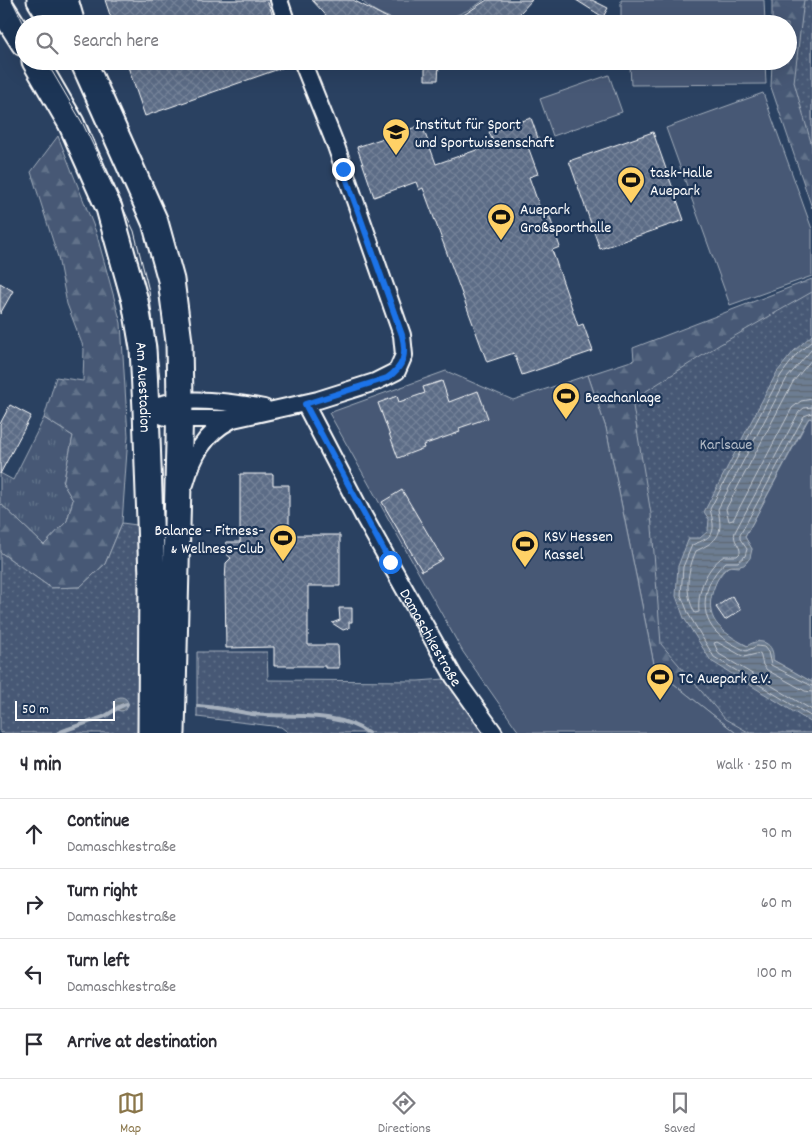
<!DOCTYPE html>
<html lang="en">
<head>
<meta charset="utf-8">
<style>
	:root { --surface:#fff; --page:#f2f2f3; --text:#2b2b33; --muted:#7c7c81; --line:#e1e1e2; --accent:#8a764a }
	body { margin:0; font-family:Dekko,sans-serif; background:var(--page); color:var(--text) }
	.scale { position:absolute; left:15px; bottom:12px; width:100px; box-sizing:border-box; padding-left:5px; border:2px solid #fff; border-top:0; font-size:14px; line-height:18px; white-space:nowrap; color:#fff; -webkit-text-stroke:4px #1d3557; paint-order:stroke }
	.stop { position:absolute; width:15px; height:15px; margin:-11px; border:4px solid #1a73e8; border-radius:50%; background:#fff }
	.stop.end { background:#1a73e8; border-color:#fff; box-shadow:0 1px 5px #0008 }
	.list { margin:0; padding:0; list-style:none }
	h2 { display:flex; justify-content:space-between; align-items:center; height:65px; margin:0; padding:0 20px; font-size:21px }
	h2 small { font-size:16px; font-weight:400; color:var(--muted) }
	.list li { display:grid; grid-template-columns:32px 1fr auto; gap:15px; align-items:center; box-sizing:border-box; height:70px; padding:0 20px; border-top:1px solid var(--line) }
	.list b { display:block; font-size:19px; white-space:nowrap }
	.list p { margin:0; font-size:16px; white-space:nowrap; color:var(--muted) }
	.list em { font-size:16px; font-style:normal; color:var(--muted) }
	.icon { flex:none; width:28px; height:28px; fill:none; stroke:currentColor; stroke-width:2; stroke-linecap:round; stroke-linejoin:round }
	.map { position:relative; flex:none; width:812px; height:733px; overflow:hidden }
	.search { position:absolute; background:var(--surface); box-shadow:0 5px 20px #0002; left:15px; right:15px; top:15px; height:55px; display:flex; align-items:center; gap:12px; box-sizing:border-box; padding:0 18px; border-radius:28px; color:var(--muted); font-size:19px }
	.sheet { height:345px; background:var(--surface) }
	nav { display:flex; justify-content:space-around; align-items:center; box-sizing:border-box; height:70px; border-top:1px solid var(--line); background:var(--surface); font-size:14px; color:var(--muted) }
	nav a { display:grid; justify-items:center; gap:2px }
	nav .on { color:var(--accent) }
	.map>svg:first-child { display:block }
	.grass { fill:url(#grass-tufts); stroke:#a2acba }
	.forest { fill:url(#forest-firs); stroke:#a2acba }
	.park { fill:url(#park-dots); stroke:#a2acba }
	.garden { fill:#465975; stroke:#a2acba }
	.water { fill:url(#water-rules); stroke:#a7b1be }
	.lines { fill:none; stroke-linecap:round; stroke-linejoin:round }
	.shore { stroke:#c5cbd3; stroke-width:1 }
	.stream { stroke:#a7b1be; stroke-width:4 }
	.building { fill:url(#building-cross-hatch); stroke:#fff }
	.street-casing { stroke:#fff; stroke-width:20 }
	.primary-casing { stroke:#fff; stroke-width:29 }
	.street { stroke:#1d3557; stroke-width:16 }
	.primary { stroke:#1d3557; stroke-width:25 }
	.tram { stroke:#fff; stroke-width:1 }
	.route { stroke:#1a73e8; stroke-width:6 }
	.labels { text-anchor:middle; stroke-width:4.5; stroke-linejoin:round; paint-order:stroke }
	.poi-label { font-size:16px; fill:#fff; stroke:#1d3557; text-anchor:start }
	.street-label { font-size:16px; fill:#fff; stroke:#1d3557 }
	.park-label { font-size:16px; fill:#b5bdc8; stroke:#1d3557 }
</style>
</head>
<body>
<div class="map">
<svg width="812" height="733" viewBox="0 0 812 733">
	<defs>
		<pattern id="grass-tufts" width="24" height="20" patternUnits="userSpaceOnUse" patternTransform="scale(1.25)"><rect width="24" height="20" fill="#465975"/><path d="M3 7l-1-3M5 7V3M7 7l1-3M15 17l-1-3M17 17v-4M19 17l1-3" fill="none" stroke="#62728a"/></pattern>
		<pattern id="forest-firs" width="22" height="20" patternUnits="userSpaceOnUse" patternTransform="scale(1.25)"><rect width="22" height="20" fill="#465975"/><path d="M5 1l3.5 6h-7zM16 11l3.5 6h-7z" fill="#62728a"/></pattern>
		<pattern id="park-dots" width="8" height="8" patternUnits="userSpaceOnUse" patternTransform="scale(1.25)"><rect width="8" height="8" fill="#465975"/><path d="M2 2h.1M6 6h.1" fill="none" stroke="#62728a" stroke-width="1.8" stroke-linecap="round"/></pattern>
		<pattern id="water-rules" width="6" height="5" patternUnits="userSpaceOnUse" patternTransform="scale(1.25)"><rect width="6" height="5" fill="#6d7d92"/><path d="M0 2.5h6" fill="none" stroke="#5e6772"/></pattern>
		<pattern id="building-cross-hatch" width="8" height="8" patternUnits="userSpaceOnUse" patternTransform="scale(1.25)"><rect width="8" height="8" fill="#5b6c86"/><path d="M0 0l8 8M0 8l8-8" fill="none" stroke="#748298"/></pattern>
	</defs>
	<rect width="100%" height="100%" fill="#2a4161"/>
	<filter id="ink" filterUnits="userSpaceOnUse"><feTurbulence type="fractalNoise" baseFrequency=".02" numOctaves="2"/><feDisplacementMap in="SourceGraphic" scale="10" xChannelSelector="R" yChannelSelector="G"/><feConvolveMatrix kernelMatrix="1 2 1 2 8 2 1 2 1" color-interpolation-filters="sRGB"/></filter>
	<g filter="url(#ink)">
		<path class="grass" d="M44 418 73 436 63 484 73 500 67 521 44 545 0 503V473L13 480Z"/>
		<g class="forest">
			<path d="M772 0H812V208L771 87 772 61H788V24H772Z"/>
			<path d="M58 136 96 232 121 323 128 436 122 523 105 564 80 587 51 588 0 552V503L44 545 67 521 73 500 63 484 73 436 44 418 56 377 83 381 84 349 67 304 58 257 31 172Z"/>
			<path d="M812 279V733H736L655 669 606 428 588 375 634 360 633 348Z"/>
		</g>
		<g class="park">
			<path d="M804 0H812V146L794 82Z"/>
			<path d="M812 292V733H750L725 719 661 644 651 514 632 400 719 345Z"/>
			<path d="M122 523 137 525 143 650 140 733H0V552L51 588 80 587 105 564Z"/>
			<path d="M197 652H267L268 680 418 681 445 679 484 733H289L281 727 197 717Z"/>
		</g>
		<g class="garden">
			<path d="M361 0H484C450 26 394 33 361 0Z"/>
			<path d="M621 0H764L765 24H621Z"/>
			<path d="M620 61H765L766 84 631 85 630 65H620Z"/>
			<path d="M609 75 622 112 553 136 540 99Z"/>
			<path d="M763 93 812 229V276L730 305 666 128Z"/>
			<path d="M446 371 513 400 588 375 606 428 655 669 736 733H520L516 728 463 652 329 413Z"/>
			<path d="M809 418 812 419V682L773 660 759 641 748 646C740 642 730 638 723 632 701 614 710 582 729 566L739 567 747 562 752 549 745 537Z"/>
		</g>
		<g class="water">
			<path d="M812 335V419L809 418 805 424 745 537 752 549 750 558 744 565C739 567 732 565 728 567 722 569 717 580 715 585 701 619 721 631 747 646 761 636 775 644 773 660L812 682V723L711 661 684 618 676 596 678 566 689 538H700L708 531 709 519 704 512 777 372 794 351Z"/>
			<circle cx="121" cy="704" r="7"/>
		</g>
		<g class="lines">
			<g class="shore">
				<path d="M812 341 797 354 781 375 710 509C716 533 715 536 692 545L683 567 681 595 689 615 714 657 812 717"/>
				<path d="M812 349 787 378 718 509C723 535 719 540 696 551 687 572 684 593 695 613L699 612C697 591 706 568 724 556H737L740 553C741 545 732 542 735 532L799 412 804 408 812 407"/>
				<path d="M812 359 793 382 726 509 729 521 733 520 792 408 801 401 812 399"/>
				<path d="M812 413 804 416 740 535V539L747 549 745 556 738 562H726C706 578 696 611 716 632 724 640 736 646 746 651L757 646 764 647 768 652 771 665 812 686"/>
				<path d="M812 692 805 691 767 670 763 665 760 653 744 657 717 642 714 643 719 654 812 710"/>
			</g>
			<g class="stream">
				<path d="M198 706C217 707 234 711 252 714 289 718 336 710 368 733"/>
				<path d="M58 733C72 727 88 723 103 717 112 713 119 705 127 704"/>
			</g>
		</g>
		<g class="building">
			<path d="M105 0H267L276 24H113Z"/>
			<path d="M312 0H353L399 24H334Z"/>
			<path d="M487 0H532L510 24H441L465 14Z"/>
			<path d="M576 0H592L608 8 603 17Z"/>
			<path d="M126 61H292L293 64 145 116Z"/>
			<path d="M425 65H439L438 80H425Z"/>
			<path d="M531 118 539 141 527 144 538 174 529 177 540 208 546 206 560 247 552 250 578 326 583 324 593 351 522 375 514 353 487 362 423 188 419 190 416 182 374 197 357 147 422 125 436 164 494 144 489 132Z"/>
			<path d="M653 132 684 220 600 249 569 161Z"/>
			<path d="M0 283 13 291 0 314Z"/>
			<path d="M442 381 449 402 478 391 488 418 459 428 460 432 423 445 424 448 398 458 378 403 397 396 399 402 425 393 423 387Z"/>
			<path d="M10 405 31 416 0 474V424Z"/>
			<path d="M240 474H273V485H289V535H340V586H308V645H338L339 668H325V666H274V647L226 648 225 582 226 563 231 558 226 554V542H240Z"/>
			<path d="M402 490 443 559 422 571 382 502Z"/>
			<path d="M732 596 741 610 725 620 716 607Z"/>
			<path d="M339 608H352V622H349V628L343 630 332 623 340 620Z"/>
		</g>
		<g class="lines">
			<g class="street-casing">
				<g id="street">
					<path d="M279 0 287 24"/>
					<path id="s1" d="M305 404 364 517 454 677 494 733"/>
					<path d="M146 410 166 417 179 419H233L318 400 375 382 397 371 404 355 402 335 336 146 302 61"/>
					<path d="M146 410C178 394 229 402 264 408"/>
					<path d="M185 484C193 456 204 434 231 420"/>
				</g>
			</g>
			<g class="primary-casing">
				<g id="primary">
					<path d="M40 0 55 24"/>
					<path d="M65 0 72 24"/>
					<path d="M0 5 24 43"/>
					<path id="s2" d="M35 61 71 123 109 208 135 301 143 348 146 410 152 576 151 733"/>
					<path d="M83 61 155 222 171 280 179 342 180 401 172 733"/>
				</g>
			</g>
			<use href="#street" class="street"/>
			<use href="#primary" class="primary"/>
			<g class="tram">
				<path d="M12 0 24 24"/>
				<path d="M46 61 83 124 134 231 149 291 160 378"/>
			</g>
		</g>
	</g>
	<g class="lines" filter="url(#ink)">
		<path class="route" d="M343 169 402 335C407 354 404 367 387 378L305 404 390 562"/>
	</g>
	<defs>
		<g id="university-pin" transform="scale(1.4375)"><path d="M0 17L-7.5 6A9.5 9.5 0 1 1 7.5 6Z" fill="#ffd166" stroke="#1d3557"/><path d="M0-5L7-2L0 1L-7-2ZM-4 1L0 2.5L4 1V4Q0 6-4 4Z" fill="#111"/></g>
		<g id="stadium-pin" transform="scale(1.4375)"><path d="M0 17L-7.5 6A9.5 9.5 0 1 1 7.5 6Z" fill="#ffd166" stroke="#1d3557"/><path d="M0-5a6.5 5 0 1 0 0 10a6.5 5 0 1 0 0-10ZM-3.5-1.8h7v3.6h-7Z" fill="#111"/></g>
	</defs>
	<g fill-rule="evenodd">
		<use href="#university-pin" x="396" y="132"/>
		<use href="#stadium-pin" x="631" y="180"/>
		<use href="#stadium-pin" x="501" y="217"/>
		<use href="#stadium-pin" x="566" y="396"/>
		<use href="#stadium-pin" x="283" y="538"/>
		<use href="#stadium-pin" x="525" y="544"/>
		<use href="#stadium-pin" x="660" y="677"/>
	</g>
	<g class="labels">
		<g class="poi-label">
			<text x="415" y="129">Institut für Sport<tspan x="415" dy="18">und Sportwissenschaft</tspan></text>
			<text x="650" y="177">task-Halle<tspan x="650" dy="18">Auepark</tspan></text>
			<text x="520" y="214">Auepark<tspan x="520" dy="18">Großsporthalle</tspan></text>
			<text x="585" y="402">Beachanlage</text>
			<text x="264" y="535" text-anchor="end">Balance - Fitness-<tspan x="264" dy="18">&amp; Wellness-Club</tspan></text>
			<text x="544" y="541">KSV Hessen<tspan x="544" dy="18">Kassel</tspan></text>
			<text x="679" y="683">TC Auepark e.V.</text>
		</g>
		<g class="street-label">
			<text dy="6" stroke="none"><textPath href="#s2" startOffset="348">Am Auestadion</textPath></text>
			<text dy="6" stroke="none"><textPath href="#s1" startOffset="265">Damaschkestraße</textPath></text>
		</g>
		<g class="park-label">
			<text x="726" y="449">Karlsaue</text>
		</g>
	</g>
</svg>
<div class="scale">50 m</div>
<div class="stop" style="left:390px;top:562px"></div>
<div class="stop end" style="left:343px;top:169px"></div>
<div class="search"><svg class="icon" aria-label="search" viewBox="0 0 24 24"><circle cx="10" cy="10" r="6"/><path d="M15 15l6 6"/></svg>Search here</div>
</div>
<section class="sheet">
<h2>4 min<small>Walk · 250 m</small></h2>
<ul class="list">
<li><svg class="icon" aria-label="ahead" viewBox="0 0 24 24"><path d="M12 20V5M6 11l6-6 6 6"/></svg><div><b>Continue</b><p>Damaschkestraße</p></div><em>90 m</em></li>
<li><svg class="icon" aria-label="right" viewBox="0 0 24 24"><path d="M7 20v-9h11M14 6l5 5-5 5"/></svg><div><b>Turn right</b><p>Damaschkestraße</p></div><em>60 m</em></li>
<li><svg class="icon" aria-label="left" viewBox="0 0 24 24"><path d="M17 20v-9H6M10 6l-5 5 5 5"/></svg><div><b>Turn left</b><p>Damaschkestraße</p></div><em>100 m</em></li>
<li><svg class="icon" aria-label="arrive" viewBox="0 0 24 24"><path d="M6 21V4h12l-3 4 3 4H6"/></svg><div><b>Arrive at destination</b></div></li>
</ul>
</section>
<nav>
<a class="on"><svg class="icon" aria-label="map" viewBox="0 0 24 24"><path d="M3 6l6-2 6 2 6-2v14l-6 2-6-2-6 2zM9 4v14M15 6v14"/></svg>Map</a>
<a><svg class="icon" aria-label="directions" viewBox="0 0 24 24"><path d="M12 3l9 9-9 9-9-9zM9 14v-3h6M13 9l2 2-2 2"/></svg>Directions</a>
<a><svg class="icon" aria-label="saved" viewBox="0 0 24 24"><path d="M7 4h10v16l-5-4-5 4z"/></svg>Saved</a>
</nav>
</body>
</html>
